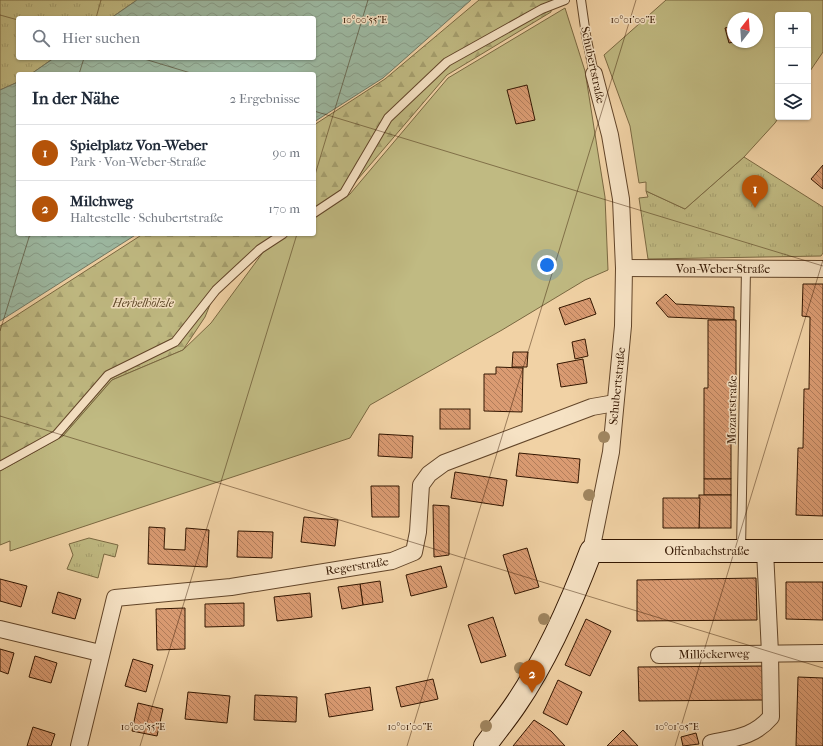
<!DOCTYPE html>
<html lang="de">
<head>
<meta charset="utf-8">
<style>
	:root { --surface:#fff; --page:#f6f6f7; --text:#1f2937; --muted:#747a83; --line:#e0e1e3; --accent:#b45309 }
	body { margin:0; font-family:"IM FELL French Canon",serif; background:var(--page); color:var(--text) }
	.controls { position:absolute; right:12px; top:12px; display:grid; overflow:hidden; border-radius:4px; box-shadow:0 1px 3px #0004 }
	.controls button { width:36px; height:36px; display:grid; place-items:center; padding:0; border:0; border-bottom:1px solid var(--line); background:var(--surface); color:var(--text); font:20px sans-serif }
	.compass { position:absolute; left:727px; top:12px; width:36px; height:36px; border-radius:50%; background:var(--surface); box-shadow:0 1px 3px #0004; rotate:17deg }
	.you { position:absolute; left:547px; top:265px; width:14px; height:14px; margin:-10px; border:3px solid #fff; border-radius:50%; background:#1a73e8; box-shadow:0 0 0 6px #1a73e833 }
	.badge { display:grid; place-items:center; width:26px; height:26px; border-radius:50%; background:var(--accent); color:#fff; font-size:13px; font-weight:700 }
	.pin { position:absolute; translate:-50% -33px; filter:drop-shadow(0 1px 2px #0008) }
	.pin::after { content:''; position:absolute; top:21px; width:14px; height:12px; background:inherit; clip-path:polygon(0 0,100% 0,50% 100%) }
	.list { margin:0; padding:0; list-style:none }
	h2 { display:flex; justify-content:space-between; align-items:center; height:52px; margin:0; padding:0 16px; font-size:17px }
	h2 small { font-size:13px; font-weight:400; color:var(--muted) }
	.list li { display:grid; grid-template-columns:26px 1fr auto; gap:12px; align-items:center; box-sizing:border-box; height:56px; padding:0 16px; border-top:1px solid var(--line) }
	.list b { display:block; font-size:15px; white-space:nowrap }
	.list p { margin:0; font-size:13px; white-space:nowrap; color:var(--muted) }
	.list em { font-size:13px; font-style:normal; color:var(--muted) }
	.icon { flex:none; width:22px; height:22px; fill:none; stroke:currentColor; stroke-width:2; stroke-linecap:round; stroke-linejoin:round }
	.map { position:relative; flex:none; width:823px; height:746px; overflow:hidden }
	.search { position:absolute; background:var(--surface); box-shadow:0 1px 3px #0004; left:16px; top:16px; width:300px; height:44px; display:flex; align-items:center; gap:10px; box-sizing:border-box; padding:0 14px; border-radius:4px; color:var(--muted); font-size:15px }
	.panel { position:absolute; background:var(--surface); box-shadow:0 1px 3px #0004; left:16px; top:72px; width:300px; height:164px; border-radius:4px }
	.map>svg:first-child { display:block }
	.grass { fill:url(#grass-tufts); stroke:#7a6841 }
	.forest { fill:url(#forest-firs); stroke:#7a6841 }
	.garden { fill:#c0ba82; stroke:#7a6841; fill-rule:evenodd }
	.water { fill:url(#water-waves); stroke:#727761 }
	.building { fill:url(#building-back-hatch); stroke:#331600 }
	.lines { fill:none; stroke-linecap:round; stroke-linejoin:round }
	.lane-casing { stroke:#624529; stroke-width:10 }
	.street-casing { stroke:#624529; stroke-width:18 }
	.secondary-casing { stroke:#331600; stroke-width:24 }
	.lane { stroke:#f6e2c4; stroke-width:8 }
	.street { stroke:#f6e2c4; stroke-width:16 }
	.secondary { stroke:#f6e2c4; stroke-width:22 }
	.tree { fill:#a08660 }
	.ticks { fill:none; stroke:#331600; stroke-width:1; stroke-opacity:0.45 }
	.labels { text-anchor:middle; stroke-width:3; stroke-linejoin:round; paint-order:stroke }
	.street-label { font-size:12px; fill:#331600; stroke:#f6e2c4 }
	.park-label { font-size:12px; font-style:italic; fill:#5d4727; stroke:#f6e2c4 }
	.ticks-label { font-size:10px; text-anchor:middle; fill:#331600; stroke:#f6e2c4; stroke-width:3; stroke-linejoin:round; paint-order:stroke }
</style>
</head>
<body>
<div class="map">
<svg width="823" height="746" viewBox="0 0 823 746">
	<defs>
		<pattern id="grass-tufts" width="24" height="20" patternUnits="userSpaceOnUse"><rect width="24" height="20" fill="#c0ba82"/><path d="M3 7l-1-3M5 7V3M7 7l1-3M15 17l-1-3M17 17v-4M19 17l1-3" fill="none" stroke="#a59f6e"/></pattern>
		<pattern id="forest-firs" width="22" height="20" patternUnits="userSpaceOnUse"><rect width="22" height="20" fill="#c0ba82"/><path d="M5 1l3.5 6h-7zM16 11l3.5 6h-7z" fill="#a59f6e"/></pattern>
		<pattern id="water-waves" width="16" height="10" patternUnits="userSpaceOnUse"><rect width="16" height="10" fill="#9cb8a1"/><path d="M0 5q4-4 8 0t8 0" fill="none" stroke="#879d89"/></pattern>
		<pattern id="building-back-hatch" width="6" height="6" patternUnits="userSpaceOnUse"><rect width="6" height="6" fill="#da9b72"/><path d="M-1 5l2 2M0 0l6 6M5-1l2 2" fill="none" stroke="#b17d5b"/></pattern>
	</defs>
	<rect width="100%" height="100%" fill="#f1d2a5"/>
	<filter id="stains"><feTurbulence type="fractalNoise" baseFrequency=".005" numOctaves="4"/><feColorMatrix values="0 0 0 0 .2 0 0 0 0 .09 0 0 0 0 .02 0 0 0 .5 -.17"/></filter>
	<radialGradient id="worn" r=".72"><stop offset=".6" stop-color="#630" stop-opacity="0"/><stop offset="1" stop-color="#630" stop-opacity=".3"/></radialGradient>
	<g class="grass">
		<path d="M0 0H137L111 18H18V58H54L31 74H18V82L0 90Z"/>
		<path d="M744 157 823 207V253L821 256 648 259 639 198 648 197 646 191 685 209Z"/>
		<path d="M89 538 118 545 115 557 104 554 98 578 67 569 73 555 69 544Z"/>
	</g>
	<g class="forest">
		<path d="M479 0H552L551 12 447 75 346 193 314 214V125L385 79Z"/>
		<path d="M143 234H285L261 250 216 290 205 317 183 350 112 380 63 436 0 471V326Z"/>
	</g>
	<g class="garden">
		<path d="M666 0H823V52L808 74V15H778V117H779L775 123 744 157 685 209 646 191V182L639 183 630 126 604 55ZM733 18H757V42H733Z"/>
		<path d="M565 8 585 71 605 197 608 270 585 280 502 330 370 405 350 438 10 551V541L0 545V471L63 436 112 380 183 350 211 323 264 251 290 234H314V218L350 194 448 78Z"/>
	</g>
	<g class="water">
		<path d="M137 0H471L383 78 314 122V74H31L54 58H314V18H111Z"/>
		<path d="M18 82V234H137L0 321V90Z"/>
	</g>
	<g class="building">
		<path d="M733 26V42L729 43 725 28Z"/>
		<path d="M527 85 535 120 516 124 507 90Z"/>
		<path d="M823 165V189L811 179Z"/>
		<path d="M803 284H823V516L796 515 798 448H803L804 389H809L810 317 802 316Z"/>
		<path d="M666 294 676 304 734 307V320L668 317 656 303Z"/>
		<path d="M590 298 596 314 565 325 559 308Z"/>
		<path d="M708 320H736V389H731V479H704V388H708Z"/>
		<path d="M585 339 588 356 575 359 572 342Z"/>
		<path d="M513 352H528L527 367H512Z"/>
		<path d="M583 359 587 383 561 387 557 364Z"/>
		<path d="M496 367 523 368 522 412 484 411V374H496Z"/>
		<rect x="440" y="409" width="30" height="20"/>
		<path d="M379 434 413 436 412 458 378 456Z"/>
		<path d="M519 453 580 459 578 483 516 476Z"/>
		<path d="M455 472 507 480 503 506 451 498Z"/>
		<rect x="704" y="479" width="27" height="16"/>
		<path d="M371 486H399V517H372Z"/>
		<rect x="699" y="495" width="32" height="33"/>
		<path d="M663 498H700L699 528H663Z"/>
		<path d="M433 505 449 506V555L434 557Z"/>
		<path d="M304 517 338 520 335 546 301 542Z"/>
		<path d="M149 527 165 528 164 549 185 550 186 528 209 530 207 567 148 564Z"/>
		<path d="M238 531 273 532 272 558 237 557Z"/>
		<path d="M527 548 539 587 515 594 503 555Z"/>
		<path d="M441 566 447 587 411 596 406 575Z"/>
		<path d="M756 578 757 620 637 621V580Z"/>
		<path d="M0 579 27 586 21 607 0 601Z"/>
		<path d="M380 581 383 602 363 605 360 584Z"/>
		<path d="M786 582H823V620L786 619Z"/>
		<path d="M360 584 363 605 342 609 338 587Z"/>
		<path d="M58 592 81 599 75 619 52 613Z"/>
		<path d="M310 593 312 617 277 621 274 597Z"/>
		<path d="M244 603V626L205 627V604Z"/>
		<path d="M185 608V649L157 650 156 609Z"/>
		<path d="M493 617 506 656 481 663 468 625Z"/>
		<path d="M586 619 611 631 590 676 565 665Z"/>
		<path d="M0 649 14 653 8 674 0 671Z"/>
		<path d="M35 656 57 663 51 683 29 677Z"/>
		<path d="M133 659 153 665 146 692 125 686Z"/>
		<path d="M763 666V700L639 701 638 667Z"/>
		<path d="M798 677 823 678V746H796Z"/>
		<path d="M433 679 438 699 401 707 396 687Z"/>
		<path d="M558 680 582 692 567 725 543 713Z"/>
		<path d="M370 687 373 710 329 717 325 694Z"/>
		<path d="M188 692 230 696 227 723 185 719Z"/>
		<path d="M255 695 297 697 296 722 254 720Z"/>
		<path d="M138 703 163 709 157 736 132 731Z"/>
		<path d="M534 720 551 731 565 746H513Z"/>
		<path d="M33 727 55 734 51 746H27Z"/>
		<path d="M623 730 638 746H607Z"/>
		<path d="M696 733 699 744 683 746 681 737Z"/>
	</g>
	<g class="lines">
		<g class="lane-casing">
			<g id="lane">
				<path d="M581 0 586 35 594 74"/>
				<path d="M314 213 344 193 388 118 447 62 542 9 565 0"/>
				<path d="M0 466 56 435 108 375 175 342 216 290 260 249 283 234"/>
				<path d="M741 550 746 269"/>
			</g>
		</g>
		<g class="street-casing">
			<g id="street">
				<path d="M624 268 823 269"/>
				<path d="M591 551 611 452 623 326 624 268 621 199 610 135 594 74"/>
				<path d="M0 629 100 653"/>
				<path d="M659 655 823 653"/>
				<path d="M79 746 115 598 231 587 392 561 414 552 418 532 421 485 429 474 444 463 592 407 615 403"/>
				<path d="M712 746 711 743C735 738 754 737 771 717L770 653 765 551"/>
			</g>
		</g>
		<g class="secondary-casing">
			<path id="secondary" d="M485 746C495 732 506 719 516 704 548 657 571 604 591 551H823"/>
		</g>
		<use href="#lane" class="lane"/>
		<use href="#street" class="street"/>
		<use href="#secondary" class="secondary"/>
	</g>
	<g class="tree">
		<circle cx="604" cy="437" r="6"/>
		<circle cx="589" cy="495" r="6"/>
		<circle cx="544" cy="619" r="6"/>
		<circle cx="520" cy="668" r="6"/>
		<circle cx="486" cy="726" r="6"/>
	</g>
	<path class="ticks" d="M0 15 18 20M96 18 101 0M141 58 194 74M79 74 84 58M314 111 823 266M314 178 368 0M0 331 30 234M0 416 823 668M140 746 297 234M407 746 636 0M675 746 823 260"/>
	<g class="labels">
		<g class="street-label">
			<text transform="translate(593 65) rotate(78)" y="4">Schubertstraße</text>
			<text x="723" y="273">Von-Weber-Straße</text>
			<text transform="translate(617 386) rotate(-84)" y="4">Schubertstraße</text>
			<text transform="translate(732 410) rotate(-89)" y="4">Mozartstraße</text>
			<text x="707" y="555">Offenbachstraße</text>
			<text transform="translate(357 566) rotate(-9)" y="4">Regerstraße</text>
			<text transform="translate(714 654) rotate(-1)" y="4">Millöckerweg</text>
		</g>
		<g class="park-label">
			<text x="143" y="307">Herbelhölzle</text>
		</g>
	</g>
	<g class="ticks-label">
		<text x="365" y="23">10°00'55"E</text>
		<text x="633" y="23">10°01'00"E</text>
		<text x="143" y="730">10°00'55"E</text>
		<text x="410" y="730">10°01'00"E</text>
		<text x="677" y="730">10°01'05"E</text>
	</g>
	<rect width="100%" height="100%" filter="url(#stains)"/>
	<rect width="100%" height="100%" fill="url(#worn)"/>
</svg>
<div class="controls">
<button>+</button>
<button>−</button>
<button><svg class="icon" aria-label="layers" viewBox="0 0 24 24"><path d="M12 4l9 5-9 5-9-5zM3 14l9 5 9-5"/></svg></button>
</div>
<svg class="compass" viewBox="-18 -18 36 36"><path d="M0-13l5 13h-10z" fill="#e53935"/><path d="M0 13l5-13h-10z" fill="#747a83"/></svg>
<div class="you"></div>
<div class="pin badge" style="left:755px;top:208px">1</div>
<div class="pin badge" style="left:532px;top:693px">2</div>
<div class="search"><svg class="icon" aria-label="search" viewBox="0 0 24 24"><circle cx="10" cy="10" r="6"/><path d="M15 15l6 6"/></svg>Hier suchen</div>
<section class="panel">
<h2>In der Nähe<small>2 Ergebnisse</small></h2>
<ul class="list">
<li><span class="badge">1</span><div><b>Spielplatz Von-Weber</b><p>Park · Von-Weber-Straße</p></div><em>90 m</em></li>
<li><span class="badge">2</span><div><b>Milchweg</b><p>Haltestelle · Schubertstraße</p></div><em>170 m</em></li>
</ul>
</section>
</div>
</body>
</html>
